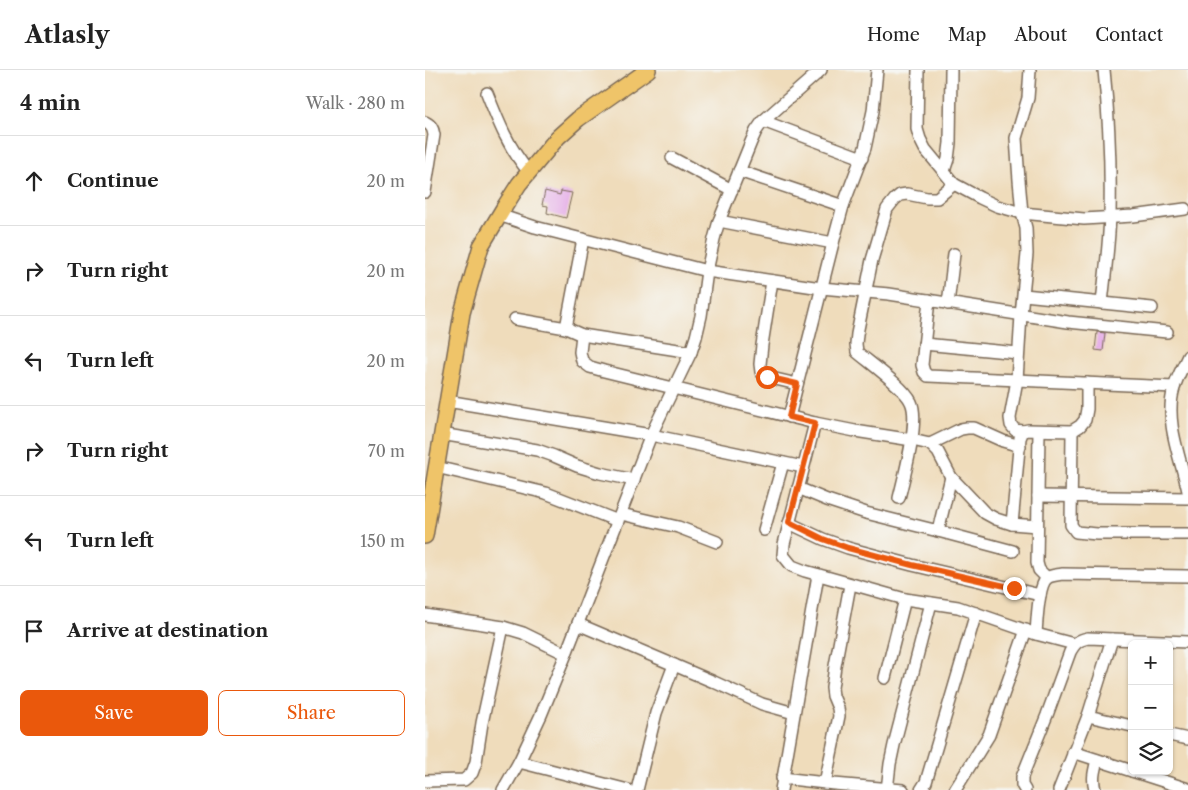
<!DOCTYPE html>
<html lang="en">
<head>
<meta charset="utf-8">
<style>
	:root { --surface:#fff; --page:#f2f2f2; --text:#222; --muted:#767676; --line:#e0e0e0; --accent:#ea580c }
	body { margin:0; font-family:"Libre Caslon Text",serif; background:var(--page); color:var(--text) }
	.controls { position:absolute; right:15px; bottom:15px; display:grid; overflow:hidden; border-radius:8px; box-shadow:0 1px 4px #0004 }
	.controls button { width:45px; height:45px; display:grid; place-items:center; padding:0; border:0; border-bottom:1px solid var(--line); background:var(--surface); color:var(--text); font:25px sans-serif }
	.stop { position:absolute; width:15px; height:15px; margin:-11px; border:4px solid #ea580c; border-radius:50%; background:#fff }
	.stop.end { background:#ea580c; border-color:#fff; box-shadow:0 1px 5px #0008 }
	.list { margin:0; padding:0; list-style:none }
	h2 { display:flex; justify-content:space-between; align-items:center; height:65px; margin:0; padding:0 20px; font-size:21px }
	h2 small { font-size:16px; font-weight:400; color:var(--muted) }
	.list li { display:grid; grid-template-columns:32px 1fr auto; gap:15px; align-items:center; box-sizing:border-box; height:90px; padding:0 20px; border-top:1px solid var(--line) }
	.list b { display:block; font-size:19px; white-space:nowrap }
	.list em { font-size:16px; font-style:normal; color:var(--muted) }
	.actions { display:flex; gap:10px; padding:15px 20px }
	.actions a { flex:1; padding:11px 0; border:1px solid var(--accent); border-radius:8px; text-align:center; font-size:18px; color:var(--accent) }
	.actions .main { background:var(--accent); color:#fff }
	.icon { flex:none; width:28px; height:28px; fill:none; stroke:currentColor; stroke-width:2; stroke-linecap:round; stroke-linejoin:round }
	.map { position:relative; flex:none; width:763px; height:720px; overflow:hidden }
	header { display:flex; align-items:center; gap:30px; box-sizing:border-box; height:70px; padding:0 25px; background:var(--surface); border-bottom:1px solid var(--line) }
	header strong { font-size:24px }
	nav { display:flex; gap:28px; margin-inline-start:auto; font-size:18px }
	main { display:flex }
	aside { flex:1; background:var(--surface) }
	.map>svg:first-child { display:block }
	.building { fill:#e4a8e7 }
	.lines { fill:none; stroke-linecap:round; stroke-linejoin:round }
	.minor-casing { stroke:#7a6855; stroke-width:14 }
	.major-casing { stroke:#7a6855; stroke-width:18 }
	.minor { stroke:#fff; stroke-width:11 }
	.major { stroke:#efc469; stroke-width:15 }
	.route { stroke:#ea580c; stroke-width:6 }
</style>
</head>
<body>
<header>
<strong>Atlasly</strong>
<nav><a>Home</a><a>Map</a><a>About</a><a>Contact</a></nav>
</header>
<main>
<aside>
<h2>4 min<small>Walk · 280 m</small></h2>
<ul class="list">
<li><svg class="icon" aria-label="ahead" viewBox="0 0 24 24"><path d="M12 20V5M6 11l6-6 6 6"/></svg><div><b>Continue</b></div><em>20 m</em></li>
<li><svg class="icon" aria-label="right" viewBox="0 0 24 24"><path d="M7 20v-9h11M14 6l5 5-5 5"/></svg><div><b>Turn right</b></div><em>20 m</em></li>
<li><svg class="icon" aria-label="left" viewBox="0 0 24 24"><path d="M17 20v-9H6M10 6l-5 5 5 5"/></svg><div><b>Turn left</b></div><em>20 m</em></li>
<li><svg class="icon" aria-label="right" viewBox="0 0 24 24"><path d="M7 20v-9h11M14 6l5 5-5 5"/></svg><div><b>Turn right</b></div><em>70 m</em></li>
<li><svg class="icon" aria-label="left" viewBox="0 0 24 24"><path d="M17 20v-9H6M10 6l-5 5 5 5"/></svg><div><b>Turn left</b></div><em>150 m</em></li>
<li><svg class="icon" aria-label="arrive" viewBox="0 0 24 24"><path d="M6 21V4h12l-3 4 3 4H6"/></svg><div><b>Arrive at destination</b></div></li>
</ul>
<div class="actions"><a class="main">Save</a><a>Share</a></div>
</aside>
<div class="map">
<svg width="763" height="720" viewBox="0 0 763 720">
	<rect width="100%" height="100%" fill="#f6f6f2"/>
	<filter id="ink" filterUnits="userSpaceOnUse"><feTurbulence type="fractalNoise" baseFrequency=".02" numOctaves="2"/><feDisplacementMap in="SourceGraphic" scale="10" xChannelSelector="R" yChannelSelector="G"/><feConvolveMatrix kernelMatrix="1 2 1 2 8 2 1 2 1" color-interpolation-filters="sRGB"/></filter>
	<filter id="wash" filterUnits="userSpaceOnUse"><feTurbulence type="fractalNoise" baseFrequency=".0096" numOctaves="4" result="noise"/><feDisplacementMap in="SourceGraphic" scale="20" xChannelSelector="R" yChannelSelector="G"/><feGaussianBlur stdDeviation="1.12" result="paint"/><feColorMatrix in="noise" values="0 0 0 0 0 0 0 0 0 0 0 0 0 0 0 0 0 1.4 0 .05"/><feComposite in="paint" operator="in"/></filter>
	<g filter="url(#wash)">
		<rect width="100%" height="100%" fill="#efdcbb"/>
		<g id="blocks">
			<g class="building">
				<path d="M120 121 135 125 136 121 147 123 141 148 122 143 123 136 117 135Z"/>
				<path d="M672 262 680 263 678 281 670 280Z"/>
			</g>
		</g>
	</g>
	<g filter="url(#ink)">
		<use href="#blocks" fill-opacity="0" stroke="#7a6855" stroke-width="1"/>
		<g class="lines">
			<g class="minor-casing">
				<g id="minor">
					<path d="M493 0 492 59 495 69 500 79 529 114 555 128 572 136 597 143 659 149 708 146 760 139"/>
					<path d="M62 23C73 51 84 79 104 102"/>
					<path d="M338 51 437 88"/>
					<path d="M0 52C6 55 8 58 9 65L0 122"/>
					<path d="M247 88 307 120"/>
					<path d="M314 101 418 136"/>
					<path d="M519 101 523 89 525 73 526 0"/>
					<path d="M74 145 110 157 282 201 396 218 464 224 643 252 742 262"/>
					<path d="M294 151 408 173"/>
					<path d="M347 211 337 275 335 294 336 302 342 307 372 314"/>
					<path d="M599 225 727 238"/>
					<path d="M504 230 497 295 499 302 503 306 749 317"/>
					<path d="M677 233C680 204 684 175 685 145 686 97 684 48 679 0"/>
					<path d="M523 234 529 184"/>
					<path d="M90 249 141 258 157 265 266 282"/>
					<path d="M141 258 158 169"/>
					<path d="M157 265 155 282 157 291 165 297 179 301 390 353 430 361 487 370 505 374 513 382 526 407 560 443 571 449 587 454 612 456"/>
					<path d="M499 274 593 283"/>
					<path d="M763 286C758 297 752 307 749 318 739 351 756 389 763 421"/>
					<path d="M22 331 226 365 378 397"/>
					<path d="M364 347 408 173 418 136 440 78 448 41 452 0"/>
					<path d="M390 353 359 474 358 485 367 496 380 501 480 529 533 537 611 564 649 574"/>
					<path d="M598 361 590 360 586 355 585 348 592 310 596 245 602 184 601 158 597 143 594 110 591 68 603 28 605 0"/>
					<path d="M614 361 612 493 614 500 622 508"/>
					<path d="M647 361 646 455 651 462 672 464H763"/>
					<path d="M16 364 112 380 129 386 152 396 175 403 209 410"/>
					<path d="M505 374 536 359 542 358H549L578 371 595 376"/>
					<path d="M11 397 121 423 193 451"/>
					<path d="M373 418 402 430 441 443 513 461 588 481"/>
					<path d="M613 426 763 428"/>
					<path d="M474 428C479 407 495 350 486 332 480 318 445 293 432 282L431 274 432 264 447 190 462 139 470 129 475 125 482 124 502 128H512L529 114"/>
					<path d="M196 444 253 457 292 472"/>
					<path d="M364 453 398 469 423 478 487 495 615 525"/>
					<path d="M587 454 595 368 598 361 603 360 647 361 655 356 660 350 662 339V313"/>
					<path d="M339 460 358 393"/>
					<path d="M513 461 526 407"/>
					<path d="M0 545 78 557 98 563 141 584"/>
					<path d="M153 554 289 612 337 634 369 643"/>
					<path d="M611 564C612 551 613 516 622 508 626 505 633 505 637 504L763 506"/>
					<path d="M460 608 480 529"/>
					<path d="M663 646 707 656"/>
					<path d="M744 665 763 669"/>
					<path d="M648 682 707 701"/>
					<path d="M94 692 203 720"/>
					<path d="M707 701 763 719"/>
					<path d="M357 708 409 714 478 720"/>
					<path d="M0 711 39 710 47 703 51 692 57 653 78 557"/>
					<path d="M400 713 414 646 413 638 408 626 407 618 410 596 425 515"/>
					<path d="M78 720 94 692 116 645 141 584 226 365 266 282 271 267 276 246 282 201 289 169 294 151 326 72 331 61 338 51 396 0"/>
					<path d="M212 720 231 643 249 595"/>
					<path d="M356 720 393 505"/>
					<path d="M462 720 465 694 469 675 506 533"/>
					<path d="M496 720 501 712 551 543"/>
					<path d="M530 720 564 665 601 560"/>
					<path d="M600 720 597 715V707L622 645 645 582C650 573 653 570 663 568L763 572"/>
					<path d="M634 720 663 646 687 569"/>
					<path d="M670 720C667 708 669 702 672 690"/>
				</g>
			</g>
			<g class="major-casing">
				<path id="major" d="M0 466 37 243 56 176 80 136 94 114 133 67 153 49 223 0"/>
			</g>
			<use href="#minor" class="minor"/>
			<use href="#major" class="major"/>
		</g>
	</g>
	<g class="lines" filter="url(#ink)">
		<path class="route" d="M342 307 372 314 364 347 390 353 364 452 398 469 423 478 487 495 589 518"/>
	</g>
</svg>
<div class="controls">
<button>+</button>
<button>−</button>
<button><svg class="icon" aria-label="layers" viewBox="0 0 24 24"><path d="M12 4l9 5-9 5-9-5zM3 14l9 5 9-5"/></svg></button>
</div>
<div class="stop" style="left:342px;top:307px"></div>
<div class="stop end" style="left:589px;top:518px"></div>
</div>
</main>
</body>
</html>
